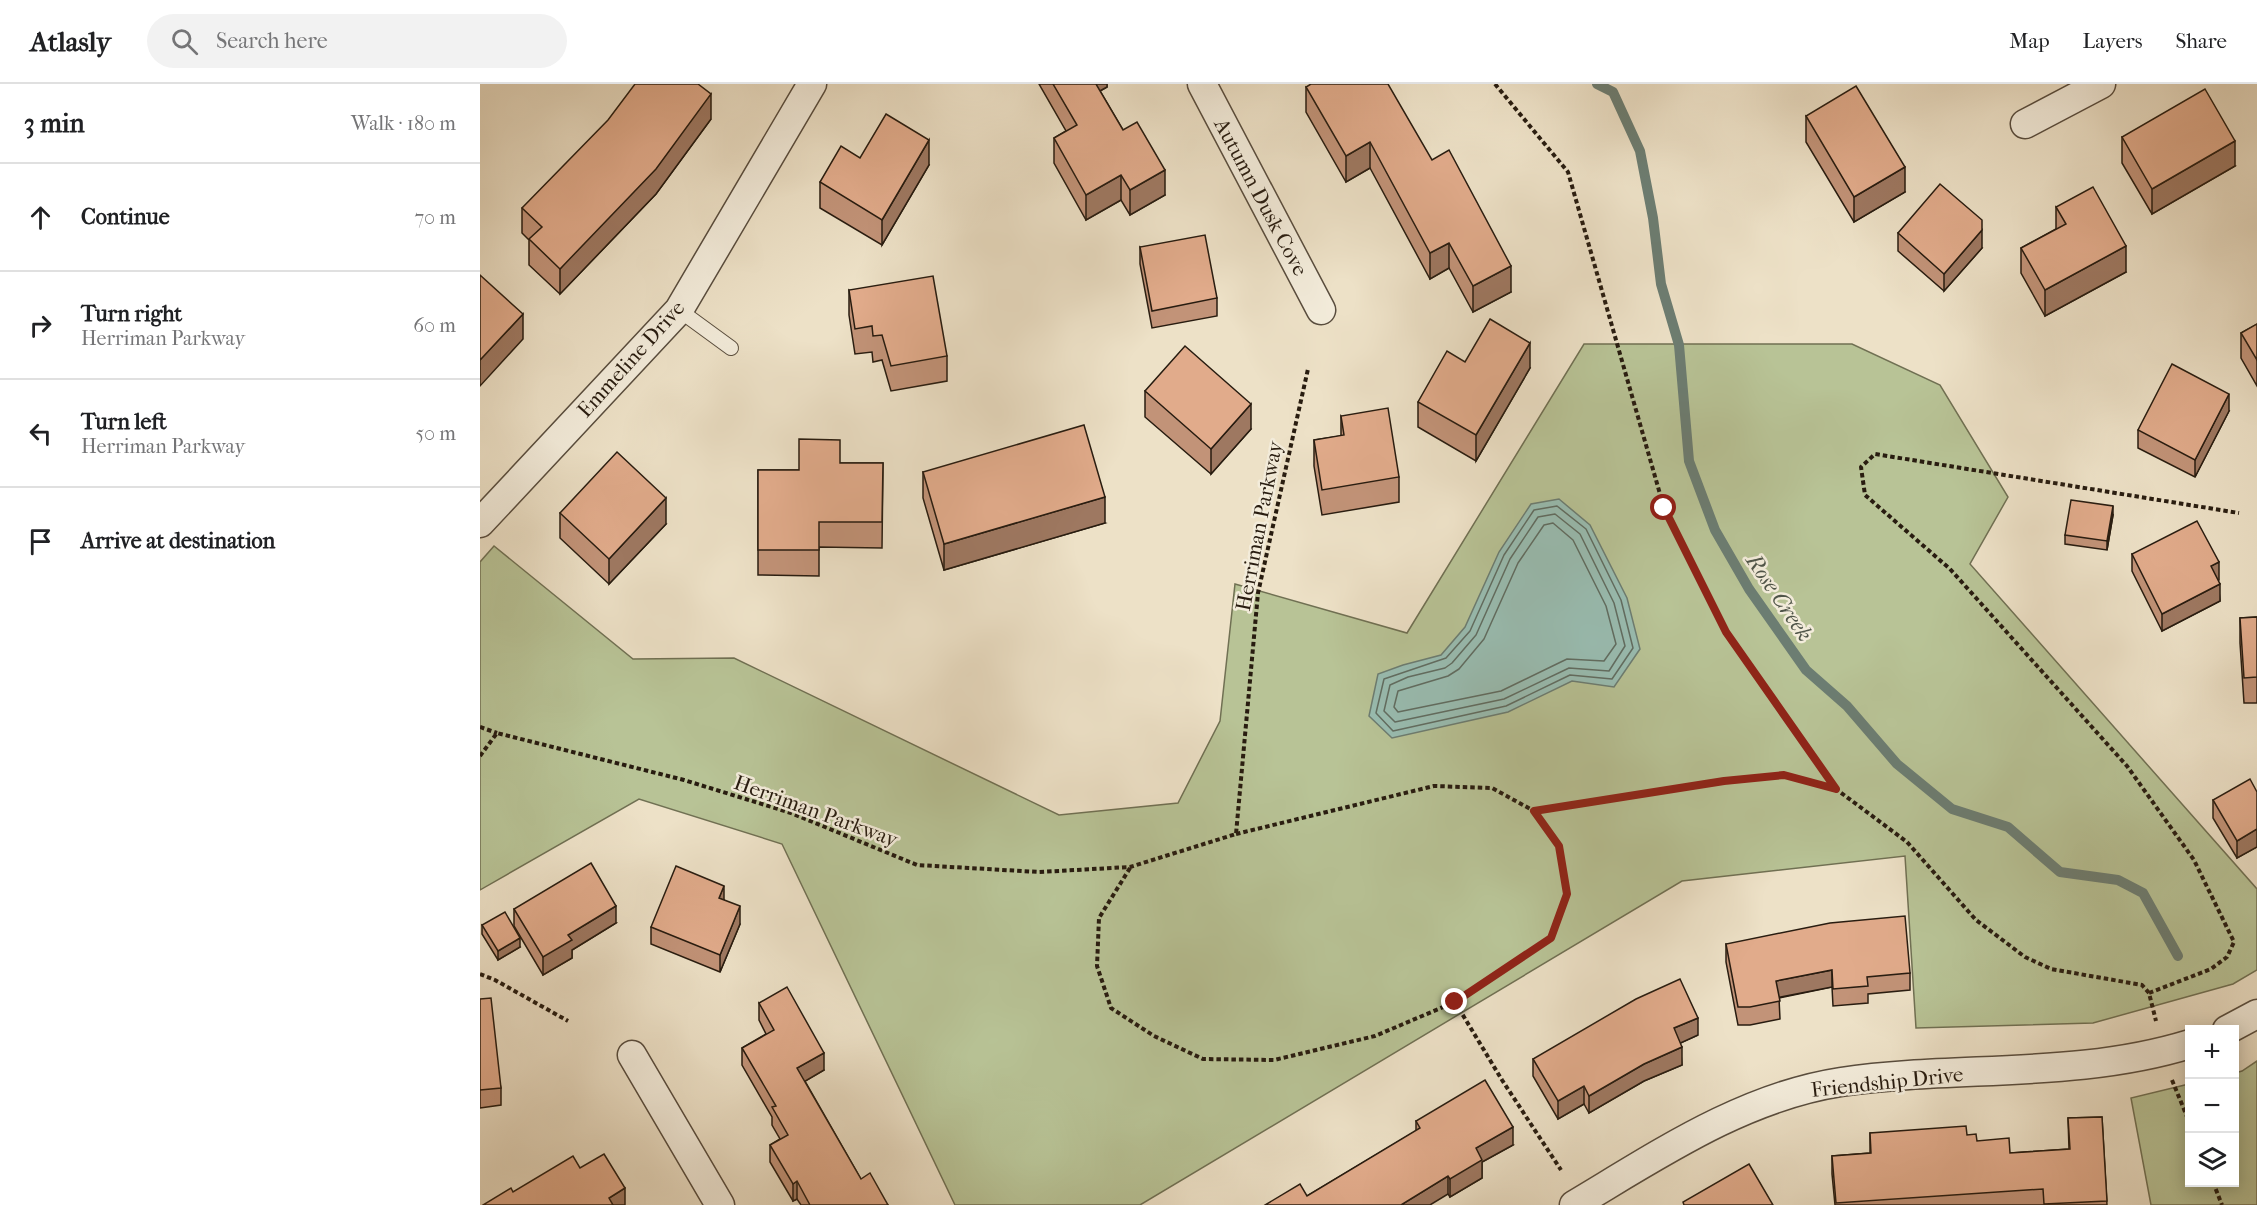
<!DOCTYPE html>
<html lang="en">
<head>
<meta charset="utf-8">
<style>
	:root { --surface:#fff; --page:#f2f2f2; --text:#202124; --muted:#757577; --line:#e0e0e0 }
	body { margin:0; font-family:"IM FELL French Canon",serif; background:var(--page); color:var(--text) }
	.controls { position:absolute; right:18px; bottom:18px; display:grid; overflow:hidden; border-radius:0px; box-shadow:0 3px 15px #0003 }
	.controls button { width:54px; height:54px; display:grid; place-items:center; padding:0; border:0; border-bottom:2px solid var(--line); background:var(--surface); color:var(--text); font:30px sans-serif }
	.stop { position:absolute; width:18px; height:18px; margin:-14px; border:4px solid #8f2418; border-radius:50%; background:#fff }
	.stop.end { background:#8f2418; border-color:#fff; box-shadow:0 2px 6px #0008 }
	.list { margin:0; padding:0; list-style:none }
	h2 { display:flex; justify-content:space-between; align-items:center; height:78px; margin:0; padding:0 24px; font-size:26px }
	h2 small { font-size:20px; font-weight:400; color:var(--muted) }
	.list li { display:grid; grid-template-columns:39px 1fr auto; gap:18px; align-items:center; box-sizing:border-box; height:108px; padding:0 24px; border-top:2px solid var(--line) }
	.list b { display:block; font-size:22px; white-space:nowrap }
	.list p { margin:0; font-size:20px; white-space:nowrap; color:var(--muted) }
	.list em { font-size:20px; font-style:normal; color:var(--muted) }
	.icon { flex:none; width:33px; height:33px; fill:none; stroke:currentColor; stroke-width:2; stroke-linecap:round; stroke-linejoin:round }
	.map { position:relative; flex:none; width:1777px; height:1121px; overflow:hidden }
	header { display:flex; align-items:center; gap:36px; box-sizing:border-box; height:84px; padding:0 30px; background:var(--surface); border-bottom:2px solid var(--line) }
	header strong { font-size:28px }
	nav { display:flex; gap:33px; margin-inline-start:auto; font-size:21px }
	.search { width:420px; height:54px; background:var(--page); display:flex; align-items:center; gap:15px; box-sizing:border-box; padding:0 21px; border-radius:33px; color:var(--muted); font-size:22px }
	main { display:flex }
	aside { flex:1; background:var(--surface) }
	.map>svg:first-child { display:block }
	.green { fill:#b8c396; stroke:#707053; stroke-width:1.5 }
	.water { fill:#99beb3; stroke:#6c7d72; stroke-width:1.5 }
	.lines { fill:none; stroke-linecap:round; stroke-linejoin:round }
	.shore { stroke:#606d62; stroke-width:1.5 }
	.stream { stroke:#6c7d72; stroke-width:10 }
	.lane-casing { stroke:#594d3e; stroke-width:16 }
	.street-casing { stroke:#594d3e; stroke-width:31 }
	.path { stroke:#281c10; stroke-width:4; stroke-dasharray:4.5 3; stroke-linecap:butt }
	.lane { stroke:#f3ecdb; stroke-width:14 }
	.street { stroke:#f3ecdb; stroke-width:28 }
	.wall { fill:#c29378; stroke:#281c10; stroke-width:1.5 }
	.shaded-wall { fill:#9e7861; stroke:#281c10; stroke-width:1.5 }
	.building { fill:#e1ab8b; stroke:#281c10; stroke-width:1.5 }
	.route { stroke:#8f2418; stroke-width:8 }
	.labels { text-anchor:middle; stroke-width:5; stroke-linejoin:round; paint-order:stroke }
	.street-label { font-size:21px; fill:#281c10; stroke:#f3ecdb }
	.water-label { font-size:22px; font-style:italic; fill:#505549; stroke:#f3ecdb }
</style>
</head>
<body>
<header>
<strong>Atlasly</strong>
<div class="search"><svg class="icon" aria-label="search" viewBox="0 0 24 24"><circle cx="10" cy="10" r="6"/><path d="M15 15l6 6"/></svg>Search here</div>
<nav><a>Map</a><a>Layers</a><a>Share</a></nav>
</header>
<main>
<aside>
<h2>3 min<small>Walk · 180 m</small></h2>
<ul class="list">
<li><svg class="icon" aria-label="ahead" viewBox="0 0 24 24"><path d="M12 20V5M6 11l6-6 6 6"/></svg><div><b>Continue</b></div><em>70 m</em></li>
<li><svg class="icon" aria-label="right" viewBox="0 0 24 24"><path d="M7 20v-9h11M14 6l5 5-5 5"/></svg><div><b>Turn right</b><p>Herriman Parkway</p></div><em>60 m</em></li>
<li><svg class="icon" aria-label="left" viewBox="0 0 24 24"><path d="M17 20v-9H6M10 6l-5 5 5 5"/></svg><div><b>Turn left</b><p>Herriman Parkway</p></div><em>50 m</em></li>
<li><svg class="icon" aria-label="arrive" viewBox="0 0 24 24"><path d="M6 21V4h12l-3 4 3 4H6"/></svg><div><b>Arrive at destination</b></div></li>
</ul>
</aside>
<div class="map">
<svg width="1777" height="1121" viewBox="0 0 1777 1121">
	<rect width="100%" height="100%" fill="#ede1c7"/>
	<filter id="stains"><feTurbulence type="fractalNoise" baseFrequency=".00333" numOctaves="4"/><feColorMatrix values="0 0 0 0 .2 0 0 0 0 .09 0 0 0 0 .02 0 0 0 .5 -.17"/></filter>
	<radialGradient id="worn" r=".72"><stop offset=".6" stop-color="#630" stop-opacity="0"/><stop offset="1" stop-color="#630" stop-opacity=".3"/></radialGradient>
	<g class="green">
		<path d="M1104 260H1372L1460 301 1528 413 1490 480 1777 805V886L1753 900 1613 939 1436 944 1425 772 1202 797 660 1121H475L302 760 159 715 0 806V478L14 462 153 575 254 574 579 731 698 719 740 637 755 500 927 549Z"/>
		<path d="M1777 977V1121H1671L1651 1014 1709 1000 1710 1098H1754L1755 989 1762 987Z"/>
	</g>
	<path class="water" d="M1079 415 1110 441 1147 514 1160 565 1134 603 1092 597 1028 628 912 654 889 632 898 590 923 581 961 571 985 543 1019 468 1051 420Z"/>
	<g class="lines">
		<g class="shore">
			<path d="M1077 422 1106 445 1141 516 1153 564 1132 595 1090 591 1026 622 913 647 896 629 904 595 966 574 990 547 1024 471 1054 426Z"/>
			<path d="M1075 430 1100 450 1134 519 1145 562 1129 587 1089 584 1024 615 915 638 904 627 910 601 928 593 965 584 972 579 996 551 1030 475 1058 433Z"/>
			<path d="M1073 439 1093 456 1126 522 1136 560 1124 577 1087 575 1021 607 918 628 914 623 918 607 968 592 979 585 1004 555 1038 479 1064 441Z"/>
		</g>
		<path class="stream" d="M1117 0 1133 8 1160 67 1173 134 1181 200 1199 261 1209 377 1235 446 1269 505 1326 586 1367 622 1417 680 1472 725 1528 743 1580 788 1638 796 1663 809 1698 872"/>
		<g class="lane-casing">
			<path id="lane" d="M199 226 251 264"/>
		</g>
		<g class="street-casing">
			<g id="street">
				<path d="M722 0 841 226"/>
				<path d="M1545 40 1621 0"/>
				<path d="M0 439 199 226 332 0"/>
				<path d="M1747 946 1777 930"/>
				<path d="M152 971 240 1121"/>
				<path d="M1094 1121C1178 1071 1263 1013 1361 998 1477 981 1597 995 1710 960"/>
			</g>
		</g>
		<g class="path">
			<path d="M1015 0 1088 88 1184 424 1246 547 1356 704"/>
			<path d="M0 643 17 649"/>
			<path d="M0 672 17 649 204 696 311 729 437 781 559 788 650 783 756 750 778 509 828 285"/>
			<path d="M756 750 954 702 1012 704 1054 727 1243 697 1304 691 1356 705 1427 758 1496 836 1545 873 1571 885 1662 901 1669 909 1676 937"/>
			<path d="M650 784 619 834 617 882 631 924 674 952 723 975 794 976 895 952 975 918 1071 854 1087 810 1079 761 1054 727"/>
			<path d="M0 890 15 896 88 937"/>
			<path d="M1669 909 1731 885 1747 873 1754 858 1714 776 1647 682 1470 485 1385 411 1381 383 1395 370 1759 429"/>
			<path d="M975 918 1022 996 1081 1086"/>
			<path d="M1692 996 1710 1040"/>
			<path d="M1733 1098 1742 1121"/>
		</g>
		<use href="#lane" class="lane"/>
		<use href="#street" class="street"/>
	</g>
	<g class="wall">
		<path d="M559 0H627V3L620 7 643 46 685 111 650 131 641 116 606 136 574 79V54L586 47Z"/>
		<path d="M826 3 952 76 1031 208 993 228 969 184 950 195 890 84 866 98 826 28Z"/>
		<path d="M1326 32 1425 108 1374 138 1326 58Z"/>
		<path d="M231 35 176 110 80 210 49 181V156L42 149V124Z"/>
		<path d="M1642 53 1755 82 1672 130 1642 79Z"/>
		<path d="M380 74 449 81 402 161 340 124V98Z"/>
		<path d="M1576 123 1646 188 1565 232 1541 189V164L1576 145Z"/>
		<path d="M1418 149 1502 164 1464 207 1418 167Z"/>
		<path d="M660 163 737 214V232L672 244 660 180Z"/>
		<path d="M369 206 467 272V297L411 307 402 276 393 278 392 268 375 270 369 231Z"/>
		<path d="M1777 240V302L1761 274V249Z"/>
		<path d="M985 278 1050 284 996 377 938 343V318Z"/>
		<path d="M665 307 771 345 731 390 665 333Z"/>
		<path d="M1749 327 1715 393 1658 364V346Z"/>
		<path d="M861 332 919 393V418L842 431 834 382V356L861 352Z"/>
		<path d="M360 379H403L402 464 339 463V492L278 491V386H319Z"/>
		<path d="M443 388 625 439 464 486 443 414Z"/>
		<path d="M80 429 186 440 129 500 80 454Z"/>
		<path d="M1633 431 1627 466 1585 460V451Z"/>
		<path d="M1652 470 1739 496H1738L1740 517 1682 547 1652 487Z"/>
		<path d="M1777 533V619H1764L1760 559V534Z"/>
		<path d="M1777 708V763L1757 774 1733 734V716Z"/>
		<path d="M244 816 260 840 240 888 171 860V843Z"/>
		<path d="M34 825 136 839 92 866V874L63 891 34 842Z"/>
		<path d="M2 841 40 863 18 876 2 850Z"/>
		<path d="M1246 860 1430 889V906L1388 910V919L1353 922 1352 903 1299 914 1300 935 1270 941H1258L1246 878Z"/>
		<path d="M0 915 21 1004V1021L0 1024Z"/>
		<path d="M279 919 344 986 325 997 381 1095 408 1121H321L317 1115 313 1117 290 1078V1061L300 1055 292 1041V1033L262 981V964L286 950 279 936Z"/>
		<path d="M1218 951 1200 959 1202 981 1164 997 1109 1029 1104 1020 1078 1035 1053 992V975Z"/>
		<path d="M1622 1033 1627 1121H1355L1352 1090V1072L1390 1069V1049L1497 1057 1530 1069 1589 1065 1588 1034Z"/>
		<path d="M936 1037 1033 1061 1002 1078V1094L970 1113 968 1110 827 1112 936 1047Z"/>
	</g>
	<g class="shaded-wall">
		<path d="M609 0H627V3L609 13Z"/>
		<path d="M231 10V35L176 110 80 210V185Z"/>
		<path d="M449 56V81L402 161V136Z"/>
		<path d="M1755 57V82L1672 130V105Z"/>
		<path d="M890 58V84L866 98V72Z"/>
		<path d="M1425 83V108L1374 138V113Z"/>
		<path d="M685 86V111L650 131V106Z"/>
		<path d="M641 91V116L606 136V111Z"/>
		<path d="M1502 146V164L1464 207V190Z"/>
		<path d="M969 159V184L950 195V169Z"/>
		<path d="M1646 162V188L1565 232V206Z"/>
		<path d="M1031 182V208L993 228V202Z"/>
		<path d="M43 230V255L0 302V276Z"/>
		<path d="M1050 259V284L996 377V351Z"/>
		<path d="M1749 310V327L1715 393V376Z"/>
		<path d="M771 320V345L731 390V365Z"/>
		<path d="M625 413V439L464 486V460Z"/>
		<path d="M186 414V440L129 500V475Z"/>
		<path d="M1633 422V431L1627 466V457Z"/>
		<path d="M1739 478V496L1731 500V482Z"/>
		<path d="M1740 500V517L1682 547V530Z"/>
		<path d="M1777 745V763L1757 774V757Z"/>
		<path d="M244 802V819L239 814Z"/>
		<path d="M136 822V839L92 866V874L63 891V873L88 851Z"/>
		<path d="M260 822V840L240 888V871Z"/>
		<path d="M40 854V863L18 876V867Z"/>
		<path d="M1352 886V903L1296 914V897Z"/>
		<path d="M1218 934V951L1194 962V944Z"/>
		<path d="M1202 963V981L1164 997 1109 1029V1012L1164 980Z"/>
		<path d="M344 969V986L317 1002V984Z"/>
		<path d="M1104 1002V1020L1078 1035V1017Z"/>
		<path d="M1033 1043V1061L1002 1078V1094L970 1113V1095L996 1064Z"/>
		<path d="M968 1092V1110L950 1121H921Z"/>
		<path d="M317 1097V1115L313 1117V1100Z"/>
		<path d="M145 1104V1121H129V1114Z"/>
	</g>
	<g class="building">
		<path d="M155 0H218L231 10 176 85 80 185 49 155 62 143 42 124 128 36Z"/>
		<path d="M573 0H616L643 46 657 38 685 86 650 106 641 91 606 111 574 54 597 41Z"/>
		<path d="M831 0H908L952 76 969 66 1031 182 993 202 969 159 950 169 890 58 866 72 826 3Z"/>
		<path d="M1376 2 1425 83 1374 113 1326 32Z"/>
		<path d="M1725 5 1755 57 1672 105 1642 53Z"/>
		<path d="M406 30 449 56 402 136 340 98 361 62 380 74Z"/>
		<path d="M1460 100 1502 136V146L1464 190 1418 149Z"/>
		<path d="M1613 103 1646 162 1565 206 1541 164 1586 140 1576 123Z"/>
		<path d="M725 151 737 214 672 227 660 163Z"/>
		<path d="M0 191 43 230 0 276Z"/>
		<path d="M453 192 467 272 411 282 402 251 393 252 392 242 375 245 369 206Z"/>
		<path d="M1010 235 1050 259 996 351 938 318 967 267 985 278Z"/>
		<path d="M1777 240V276L1761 249Z"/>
		<path d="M705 262 771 320 731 365 665 307Z"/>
		<path d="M1692 280 1749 310 1715 376 1658 346Z"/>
		<path d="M908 324 919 393 842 406 834 356 864 351 861 332Z"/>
		<path d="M604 341 625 413 464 460 443 388Z"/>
		<path d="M319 355 360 356V379H403L402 438H339V466H278V386H319Z"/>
		<path d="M137 368 186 414 129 475 80 429Z"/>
		<path d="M1591 416 1633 422 1627 457 1585 451Z"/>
		<path d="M1717 437 1739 478 1731 482 1740 500 1682 530 1652 470Z"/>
		<path d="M1777 533V593L1764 594 1760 534Z"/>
		<path d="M1770 695 1777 708V745L1757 757 1733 716Z"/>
		<path d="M111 779 136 822 88 851 92 856 63 873 34 825Z"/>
		<path d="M196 782 244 802 239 814 260 822 240 871 171 843Z"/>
		<path d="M25 828 40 854 18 867 2 841Z"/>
		<path d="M1425 832 1430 889 1387 893 1388 902 1353 905 1352 886 1296 897 1300 917 1270 923H1258L1246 860 1350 839Z"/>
		<path d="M1200 895 1218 934 1194 944 1202 963 1164 980 1109 1012 1104 1002 1078 1017 1053 975 1156 915Z"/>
		<path d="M307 903 344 969 317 984 381 1095 390 1089 408 1121H330L317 1097 313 1100 290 1061 308 1051 292 1023 296 1022 262 964 294 946 279 919Z"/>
		<path d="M11 914 21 1004 0 1006V915Z"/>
		<path d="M1005 996 1033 1043 996 1064 1002 1076 970 1095 968 1092 921 1121H785L820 1100 827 1112 940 1044 936 1037Z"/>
		<path d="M1622 1033 1627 1117 1564 1120 1563 1105 1356 1119 1352 1072 1391 1069 1390 1049 1486 1042 1487 1051 1496 1050 1497 1057 1529 1054 1530 1069 1590 1065 1588 1034Z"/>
		<path d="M124 1070 145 1104 129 1114 133 1121H3L31 1104 33 1108 93 1072 100 1084Z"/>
		<path d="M1269 1080 1293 1121H1204L1203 1118Z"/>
	</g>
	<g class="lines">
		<path class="route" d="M975 918 1071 854 1087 810 1079 762 1054 727 1244 697 1304 691 1356 705 1246 548 1184 424"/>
	</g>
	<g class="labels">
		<g class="street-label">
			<text transform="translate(781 113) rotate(62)" y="7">Autumn Dusk Cove</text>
			<text transform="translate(151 275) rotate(-48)" y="7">Emmeline Drive</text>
			<text transform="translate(779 442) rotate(-79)" y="7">Herriman Parkway</text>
			<text transform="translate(336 727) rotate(20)" y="7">Herriman Parkway</text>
			<text transform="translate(1407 998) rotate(-6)" y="7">Friendship Drive</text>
		</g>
		<g class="water-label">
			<text transform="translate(1300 513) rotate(56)" y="8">Rose Creek</text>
		</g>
	</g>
	<rect width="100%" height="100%" filter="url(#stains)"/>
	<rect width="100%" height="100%" fill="url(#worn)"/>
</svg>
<div class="controls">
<button>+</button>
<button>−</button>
<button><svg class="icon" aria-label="layers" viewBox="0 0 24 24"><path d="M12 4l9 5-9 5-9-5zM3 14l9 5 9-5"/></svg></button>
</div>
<div class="stop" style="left:1184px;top:424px"></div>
<div class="stop end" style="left:975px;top:918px"></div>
</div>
</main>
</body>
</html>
